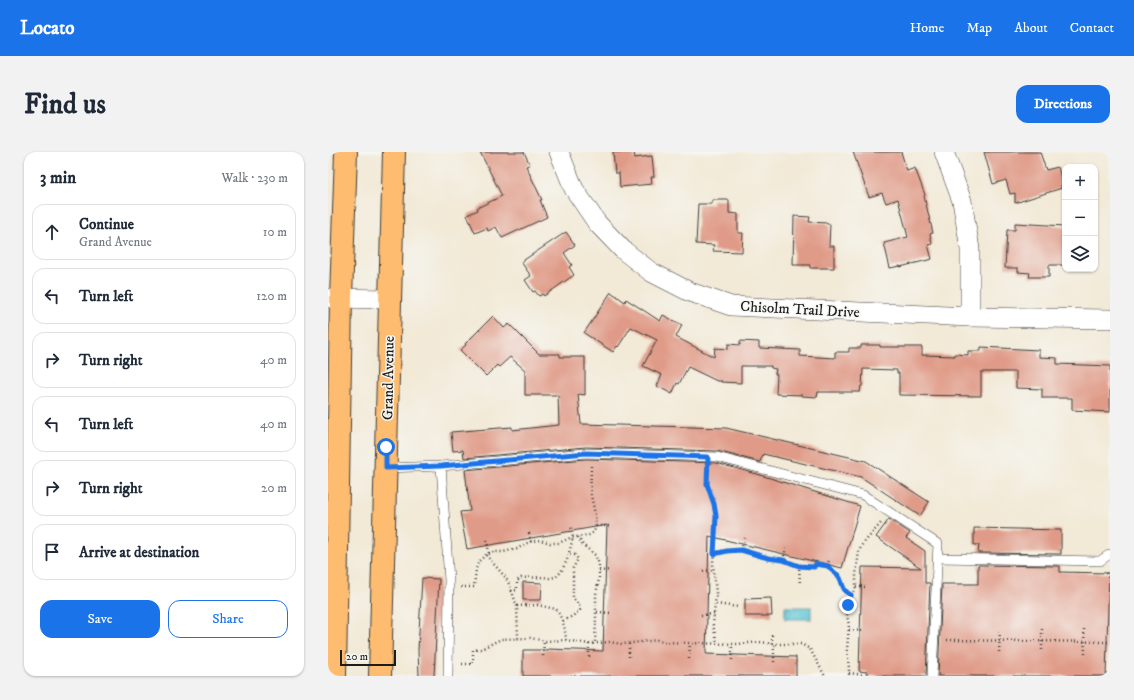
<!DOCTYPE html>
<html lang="en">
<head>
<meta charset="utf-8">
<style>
	:root { --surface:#fff; --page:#f2f2f3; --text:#1f2937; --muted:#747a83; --line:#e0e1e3; --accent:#1a73e8 }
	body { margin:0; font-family:"IM FELL DW Pica",serif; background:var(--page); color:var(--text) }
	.controls { position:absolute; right:12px; top:12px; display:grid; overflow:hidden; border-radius:8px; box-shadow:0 1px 3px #0004 }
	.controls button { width:36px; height:36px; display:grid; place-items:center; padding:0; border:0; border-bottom:1px solid var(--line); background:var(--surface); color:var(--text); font:20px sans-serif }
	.scale { position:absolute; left:12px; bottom:10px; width:56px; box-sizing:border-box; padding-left:4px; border:2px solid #1c1c1c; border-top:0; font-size:11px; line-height:14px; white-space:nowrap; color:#1c1c1c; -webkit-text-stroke:3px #f6f6f2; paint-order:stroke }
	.stop { position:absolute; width:12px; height:12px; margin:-9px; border:3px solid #1a73e8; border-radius:50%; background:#fff }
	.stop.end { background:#1a73e8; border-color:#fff; box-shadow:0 1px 4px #0008 }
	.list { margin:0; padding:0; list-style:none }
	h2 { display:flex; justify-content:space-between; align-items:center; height:52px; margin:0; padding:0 16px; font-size:17px }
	h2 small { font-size:13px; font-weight:400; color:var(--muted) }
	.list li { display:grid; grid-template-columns:26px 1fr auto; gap:12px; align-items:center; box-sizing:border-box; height:56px; margin:0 8px 8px; padding:0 8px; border:1px solid var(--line); border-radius:12px }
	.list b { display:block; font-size:15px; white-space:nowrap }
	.list p { margin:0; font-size:13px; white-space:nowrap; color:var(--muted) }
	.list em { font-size:13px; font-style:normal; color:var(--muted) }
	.actions { display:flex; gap:8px; padding:12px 16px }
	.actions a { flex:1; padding:9px 0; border:1px solid var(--accent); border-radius:12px; text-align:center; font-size:14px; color:var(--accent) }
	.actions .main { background:var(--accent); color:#fff }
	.icon { flex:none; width:22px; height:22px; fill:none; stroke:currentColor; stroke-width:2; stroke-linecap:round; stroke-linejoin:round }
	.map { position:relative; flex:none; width:782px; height:524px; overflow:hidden; border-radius:12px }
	header { display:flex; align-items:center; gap:24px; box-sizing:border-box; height:56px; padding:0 20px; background:var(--accent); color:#fff }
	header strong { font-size:19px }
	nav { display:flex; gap:22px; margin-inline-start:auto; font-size:14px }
	.intro { display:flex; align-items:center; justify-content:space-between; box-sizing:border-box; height:96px; padding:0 24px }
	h1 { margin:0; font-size:28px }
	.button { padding:10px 18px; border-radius:12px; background:var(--accent); color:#fff; font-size:14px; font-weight:700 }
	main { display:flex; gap:24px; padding:0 24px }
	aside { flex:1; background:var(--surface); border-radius:12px; box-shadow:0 1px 3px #0004 }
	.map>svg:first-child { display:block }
	.water { fill:#5ac5d4; stroke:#3b7078 }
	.building { fill:#e09b88 }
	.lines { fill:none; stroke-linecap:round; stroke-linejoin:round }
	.lane-casing { stroke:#3c3b38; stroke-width:10 }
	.street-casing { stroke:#3c3b38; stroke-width:20 }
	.primary-casing { stroke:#3c3b38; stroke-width:24 }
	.path { stroke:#3c3b38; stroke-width:2.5; stroke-dasharray:1 3; stroke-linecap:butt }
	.lane { stroke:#fff; stroke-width:9 }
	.street { stroke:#fff; stroke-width:19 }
	.primary { stroke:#febc70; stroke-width:22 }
	.route { stroke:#1a73e8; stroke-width:5 }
	.labels { text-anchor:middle; stroke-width:3; stroke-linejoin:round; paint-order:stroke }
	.street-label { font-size:15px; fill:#1c1c1c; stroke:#f6f6f2 }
</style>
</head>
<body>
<header>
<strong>Locato</strong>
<nav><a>Home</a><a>Map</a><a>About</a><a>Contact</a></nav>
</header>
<div class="intro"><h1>Find us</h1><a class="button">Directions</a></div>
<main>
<aside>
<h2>3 min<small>Walk · 230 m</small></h2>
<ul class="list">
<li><svg class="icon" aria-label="ahead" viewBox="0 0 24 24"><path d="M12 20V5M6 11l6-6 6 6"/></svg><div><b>Continue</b><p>Grand Avenue</p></div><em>10 m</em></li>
<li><svg class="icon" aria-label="left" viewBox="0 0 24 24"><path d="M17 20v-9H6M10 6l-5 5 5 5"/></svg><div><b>Turn left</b></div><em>120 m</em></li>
<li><svg class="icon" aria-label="right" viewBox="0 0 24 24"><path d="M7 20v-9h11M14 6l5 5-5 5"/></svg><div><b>Turn right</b></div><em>40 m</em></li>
<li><svg class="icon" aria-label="left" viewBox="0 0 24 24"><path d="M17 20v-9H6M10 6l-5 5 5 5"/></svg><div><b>Turn left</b></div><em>40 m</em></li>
<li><svg class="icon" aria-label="right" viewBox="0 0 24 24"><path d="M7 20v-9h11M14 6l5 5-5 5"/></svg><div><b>Turn right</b></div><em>20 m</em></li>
<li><svg class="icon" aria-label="arrive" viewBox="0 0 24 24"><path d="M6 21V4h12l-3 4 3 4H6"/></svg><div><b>Arrive at destination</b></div></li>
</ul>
<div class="actions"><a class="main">Save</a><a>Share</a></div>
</aside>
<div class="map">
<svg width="782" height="524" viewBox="0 0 782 524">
	<rect width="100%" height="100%" fill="#f6f6f2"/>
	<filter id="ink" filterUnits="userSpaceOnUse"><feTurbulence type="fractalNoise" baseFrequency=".025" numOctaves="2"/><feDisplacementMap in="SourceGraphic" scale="8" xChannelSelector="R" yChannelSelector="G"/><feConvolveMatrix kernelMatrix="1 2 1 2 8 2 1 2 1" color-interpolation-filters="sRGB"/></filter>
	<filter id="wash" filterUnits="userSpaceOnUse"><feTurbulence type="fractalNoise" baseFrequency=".012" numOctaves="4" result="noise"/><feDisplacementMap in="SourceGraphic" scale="16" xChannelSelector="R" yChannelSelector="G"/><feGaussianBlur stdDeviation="0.9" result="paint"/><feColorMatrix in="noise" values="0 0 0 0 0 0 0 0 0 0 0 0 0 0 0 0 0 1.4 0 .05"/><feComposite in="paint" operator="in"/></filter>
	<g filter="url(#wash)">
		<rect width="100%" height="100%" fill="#f2e9d6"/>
		<rect class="water" x="457" y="455" width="26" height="12"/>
		<g id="blocks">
			<g class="building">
				<path d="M152 0H196L202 13 198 14 214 48H212L219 65 174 86 168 75 160 79 159 76 147 81 139 63 150 58 149 56 174 44Z"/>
				<path d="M285 0H306L307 6 324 4 326 25H323L324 32 292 35 291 21H287Z"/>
				<path d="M525 0H573L579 19 587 16 597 43 596 44 605 81 602 82 604 92 600 93 604 107 572 115V114L562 116 556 91 580 85 570 47 558 51 554 41 541 45Z"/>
				<path d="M656 0H712L718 18 730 15 735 33H733L734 36 687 51V41L682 42 678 28 665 32Z"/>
				<path d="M384 48H401V61L410 62V81H415L414 100 385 99 386 93 368 92 370 52H384Z"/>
				<path d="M466 64 482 65 481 70 499 71V72H502L501 94H506V116H482V113H465Z"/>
				<path d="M687 71 737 74V113H721V125H701L702 121 690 120V116H677L679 78H687Z"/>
				<path d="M238 80 247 93 236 101 244 113 241 115 246 123 216 144 215 142 211 144 207 139 205 140 197 128 203 124 193 110Z"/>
				<path d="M283 140 297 150 298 147 332 169 335 163 354 173 348 185 386 205 387 196 400 197V192L412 193V189L431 190V196L472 198V204L507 206V200H521V196H533V193H552V195H594V203L627 204V202L640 203V199H653V195L711 198V205L729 206V212L782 214V260L744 258V246H714V237L688 236V220H653V244L571 243V221H569V218L535 217 534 234H533L532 240H490L489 245 474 244V243L448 242 449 222H447L448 217 443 216V214H413V231L393 230 394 229H389L360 215 351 232 349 231 344 242 329 234 334 223 315 214 329 188 303 175 290 195 289 194 285 200 256 181Z"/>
				<path d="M165 164 176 176 181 172 211 202H232V205H257V243L250 242 253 272 398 276 538 309 601 350 592 364 533 325 435 302 432 310 389 299 258 295 136 306 135 298 125 299 123 280 184 275V278L231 273 230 243H197V218L182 205 171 215 169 213 158 224 132 198 138 193 137 192Z"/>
				<path d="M258 307 388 311 429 322 532 354 514 416 381 384 378 502 468 505V524H195V498H220V497L275 499 279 373 139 397 132 360 142 359 137 318Z"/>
				<path d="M561 367 582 381 578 386 597 399V431H602L598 524H539V520L531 519 534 415 593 416 548 385Z"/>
				<path d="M646 376 733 378V402L650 401 651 393H646Z"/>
				<path d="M650 413 732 414V420L781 421 778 524H610L614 432H650Z"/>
				<path d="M94 426 111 427 106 524H91L90 498Z"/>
				<path d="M195 430 214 431 213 448H195Z"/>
				<path d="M443 446 444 464H417V447Z"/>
			</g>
		</g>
	</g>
	<g filter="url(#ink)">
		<use href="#blocks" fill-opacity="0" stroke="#3c3b38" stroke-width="1"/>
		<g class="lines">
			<g class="lane-casing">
				<g id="lane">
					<path d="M113 314 121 428 120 524"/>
					<path d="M58 316 113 314 258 301 389 305 535 343 610 392 604 524"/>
					<path d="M610 406 772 409 782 402"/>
				</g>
			</g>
			<g class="street-casing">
				<g id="street">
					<path d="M231 0 246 37 269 71 295 98 323 120 362 140 403 154 642 165 782 167"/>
					<path d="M616 0 634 49 642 97V165"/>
					<path d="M0 146 62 147"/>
				</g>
			</g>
			<g class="primary-casing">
				<g id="primary">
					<path d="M7 524 13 146 18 0"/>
					<path d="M52 524 66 0"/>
				</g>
			</g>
			<g class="path">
				<path d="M380 318 379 332 386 352 388 364 385 412 388 441 385 473 389 491"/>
				<path d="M268 374H283"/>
				<path d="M201 381 203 390"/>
				<path d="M250 385 254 392 267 403 271 412V427L268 442V466L267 491"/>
				<path d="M159 388 161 401"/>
				<path d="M413 398 417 386"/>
				<path d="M386 401 399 399 413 398 439 406 455 408 471 413 486 415 488 412 500 414C503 419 506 420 510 423 516 430 512 437 523 443L520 453 519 464 521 473 519 498 521 516V524"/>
				<path d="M158 403 178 426 182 434 189 454 190 486"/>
				<path d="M455 408 458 396"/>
				<path d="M471 413 472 433"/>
				<path d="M500 414 501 407"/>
				<path d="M271 419 283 418"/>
				<path d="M375 419 386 418"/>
				<path d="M778 421 782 429"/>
				<path d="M133 435H146L148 417 151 409 158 403 165 400H175L189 397 201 390 212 388 222 391H231L242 386 261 383 266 380C270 367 265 355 263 343 262 334 263 324 263 314"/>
				<path d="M528 435H539"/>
				<path d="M183 439 189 438V429L193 426 216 425 221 426 228 425 233 420 239 408 245 386 243 374"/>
				<path d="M523 443 528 435V423L531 399 534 393 553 371"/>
				<path d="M388 452 410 455"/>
				<path d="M189 454 209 453 228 457C235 468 237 475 238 488"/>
				<path d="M269 460 283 461"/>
				<path d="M373 463 387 462"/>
				<path d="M235 469 245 464 252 458 251 453 245 446V416L250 407 247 403 241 402"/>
				<path d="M714 477V500"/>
				<path d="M756 477 757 502"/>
				<path d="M521 478 537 479"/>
				<path d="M619 488 782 490"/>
				<path d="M444 492V480"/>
				<path d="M671 500 672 476"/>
				<path d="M215 504 216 489"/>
				<path d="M261 505V492"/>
				<path d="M301 505V491"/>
				<path d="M361 507 362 491"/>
				<path d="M404 508V492"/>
				<path d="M446 510V492"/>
				<path d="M134 512H145V498L153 497 173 487 202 486 218 489 238 488 261 492 281 490 294 492 304 491 329 488 336 490 362 491 410 492 432 490 446 492H473L482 497 497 524"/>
				<path d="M521 521 536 523"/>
			</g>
			<use href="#lane" class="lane"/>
			<use href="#street" class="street"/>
			<use href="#primary" class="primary"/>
		</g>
	</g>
	<g class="lines" filter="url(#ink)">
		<path class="route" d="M58 295V316L113 314 258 301 380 305 379 332 386 352 388 364 386 402 399 399 413 398 440 406 455 408 471 414 486 415 488 412 500 414C503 419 506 420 510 423 516 430 512 437 523 443L520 453"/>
	</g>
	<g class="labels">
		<g class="street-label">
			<text transform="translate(472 157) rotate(3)" y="5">Chisolm Trail Drive</text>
			<text transform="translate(60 226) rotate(-89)" y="5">Grand Avenue</text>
		</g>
	</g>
</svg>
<div class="controls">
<button>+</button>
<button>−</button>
<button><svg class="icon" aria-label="layers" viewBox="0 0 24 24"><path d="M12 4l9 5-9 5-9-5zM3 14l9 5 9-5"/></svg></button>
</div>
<div class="scale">20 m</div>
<div class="stop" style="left:58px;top:295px"></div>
<div class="stop end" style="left:520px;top:453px"></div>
</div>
</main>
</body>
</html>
